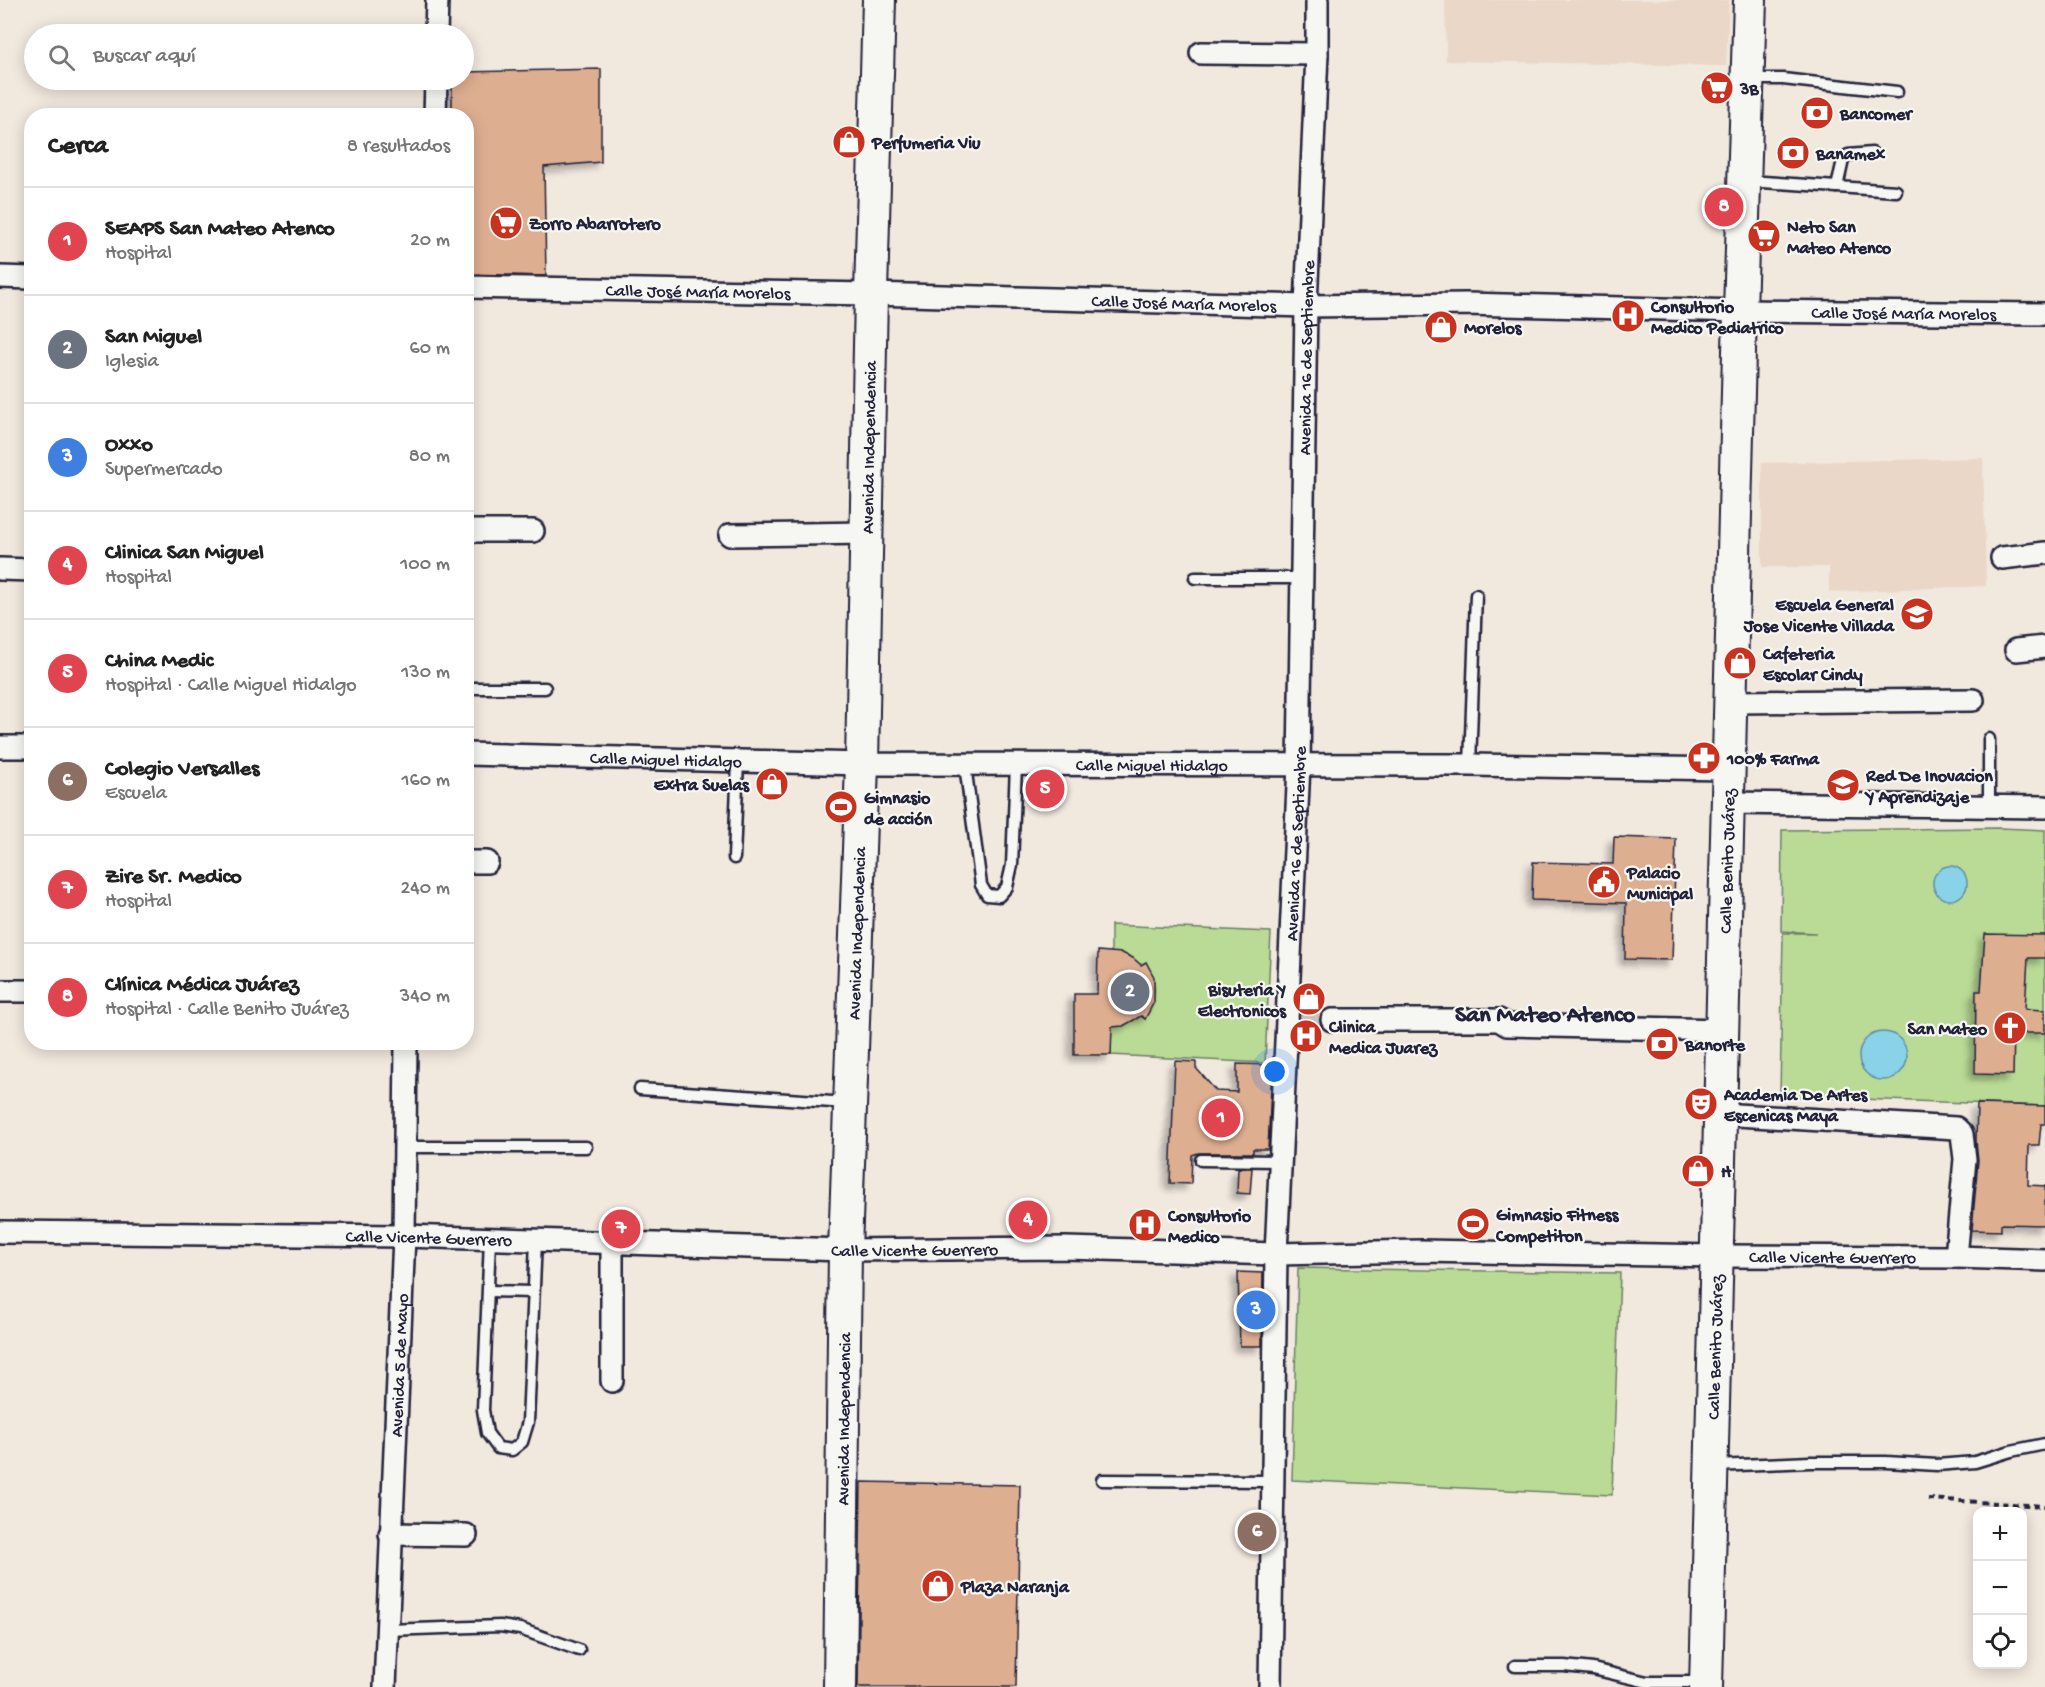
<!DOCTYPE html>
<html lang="es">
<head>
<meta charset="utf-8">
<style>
	:root { --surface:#fff; --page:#f2f2f2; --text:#222; --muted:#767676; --line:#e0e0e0; --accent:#0b8043 }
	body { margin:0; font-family:"Gochi Hand",sans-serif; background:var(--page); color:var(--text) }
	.controls { position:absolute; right:18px; bottom:18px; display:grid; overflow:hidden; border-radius:12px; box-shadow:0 3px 15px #0003 }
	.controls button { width:54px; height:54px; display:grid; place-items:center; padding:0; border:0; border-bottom:2px solid var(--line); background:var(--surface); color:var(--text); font:30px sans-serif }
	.you { position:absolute; left:1275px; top:1072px; width:21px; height:21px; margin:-15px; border:4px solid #fff; border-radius:50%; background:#1a73e8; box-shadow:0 0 0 9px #1a73e833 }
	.badge { display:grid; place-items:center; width:39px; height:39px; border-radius:50%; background:var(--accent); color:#fff; font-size:20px; font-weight:700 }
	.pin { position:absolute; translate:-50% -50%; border:3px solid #fff; box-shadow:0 2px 6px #0006 }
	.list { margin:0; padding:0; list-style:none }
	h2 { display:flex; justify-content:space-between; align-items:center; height:78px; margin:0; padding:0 24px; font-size:26px }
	h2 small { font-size:20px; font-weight:400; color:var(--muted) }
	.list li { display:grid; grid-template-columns:39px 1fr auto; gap:18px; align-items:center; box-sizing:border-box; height:108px; padding:0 24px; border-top:2px solid var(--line) }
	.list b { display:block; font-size:22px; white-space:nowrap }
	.list p { margin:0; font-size:20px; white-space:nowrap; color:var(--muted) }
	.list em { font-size:20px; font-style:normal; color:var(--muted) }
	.icon { flex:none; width:33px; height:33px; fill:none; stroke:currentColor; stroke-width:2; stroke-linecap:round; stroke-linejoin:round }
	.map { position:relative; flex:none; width:2045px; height:1687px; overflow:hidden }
	.search { position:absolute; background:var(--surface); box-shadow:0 3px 15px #0003; left:24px; top:24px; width:450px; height:66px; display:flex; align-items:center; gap:15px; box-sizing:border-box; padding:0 21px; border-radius:33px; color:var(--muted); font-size:22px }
	.panel { position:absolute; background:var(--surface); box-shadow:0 3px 15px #0003; left:24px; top:108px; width:450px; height:942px; border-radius:24px }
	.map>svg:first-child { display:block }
	.built { fill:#ebd7c7 }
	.green { fill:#b9db95; stroke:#6e7e68; stroke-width:1.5 }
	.water { fill:#89d3e9; stroke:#608ca3; stroke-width:1.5 }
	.building { fill:#deae90; stroke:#22223b; stroke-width:1.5; filter:url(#shadow) }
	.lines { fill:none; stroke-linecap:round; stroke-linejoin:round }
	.street-tunnel { stroke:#c8c0bd; stroke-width:21; stroke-dasharray:21 10; stroke-linecap:butt }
	.lane-casing { stroke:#22223b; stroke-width:15 }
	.street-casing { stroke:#22223b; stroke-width:26 }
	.secondary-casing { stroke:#22223b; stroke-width:36 }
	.path { stroke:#22223b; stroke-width:4; stroke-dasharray:6 4.5; stroke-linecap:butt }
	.lane { stroke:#f6f6f2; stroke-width:10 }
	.street { stroke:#f6f6f2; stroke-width:21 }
	.secondary { stroke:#f6f6f2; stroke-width:32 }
	.labels { text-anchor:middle; stroke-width:4.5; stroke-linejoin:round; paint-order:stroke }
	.poi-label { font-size:18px; font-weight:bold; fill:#22223b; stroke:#f6f6f2; text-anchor:start }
	.street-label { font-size:18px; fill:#22223b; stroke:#f6f6f2 }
	.district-label { font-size:24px; font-weight:bold; fill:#22223b; stroke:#f6f6f2 }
</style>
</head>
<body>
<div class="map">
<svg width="2045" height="1687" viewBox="0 0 2045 1687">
	<defs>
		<filter id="shadow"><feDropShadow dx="-5.5" dy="5.5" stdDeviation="3" flood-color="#0004"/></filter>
	</defs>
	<rect width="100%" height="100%" fill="#f1e8de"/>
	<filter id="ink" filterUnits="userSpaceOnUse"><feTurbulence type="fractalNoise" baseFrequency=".0167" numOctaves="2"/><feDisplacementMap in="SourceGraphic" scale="12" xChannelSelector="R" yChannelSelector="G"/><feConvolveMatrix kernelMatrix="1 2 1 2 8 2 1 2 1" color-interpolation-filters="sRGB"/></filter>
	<g filter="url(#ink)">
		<g class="built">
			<path d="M1445 0H1729L1726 66 1446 61Z"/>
			<path d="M1983 458 1986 586 1829 592V567H1762V463Z"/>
		</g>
		<g class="green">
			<path d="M2000 828 2045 830V1106L1780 1096 1783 933H1816L1781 931 1782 830Z"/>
			<path d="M1111 925 1271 932 1265 1063 1111 1055V1047L1098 1024 1123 1026 1140 1015 1145 1019C1157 997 1158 984 1146 962L1141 965 1111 952Z"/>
			<path d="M1298 1268 1620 1273 1612 1495 1292 1480Z"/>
		</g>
		<g class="water">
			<circle cx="1950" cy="883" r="17"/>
			<circle cx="1883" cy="1056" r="24"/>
		</g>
		<g class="building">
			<path d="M601 69V162L544 167 546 276 466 274V116H452V80H464V72Z"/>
			<path d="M1614 837 1676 839 1672 960 1625 959 1626 903 1532 900 1533 862 1613 864Z"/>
			<path d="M1985 934 2045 935V958H2028L2025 1009 2045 1010V1033H2014L2013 1075 1975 1074 1976 991H1981Z"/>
			<path d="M1098 951 1122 953 1133 958 1141 965 1146 962 1154 977V1002L1145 1019 1141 1016 1123 1026 1112 1027 1111 1055H1074V994H1097Z"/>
			<path d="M1175 1061 1196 1062V1068L1216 1091 1237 1092V1064L1272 1065 1268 1149H1253V1153H1198L1192 1155 1191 1184 1170 1183Z"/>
			<path d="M1977 1104 2045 1106V1124H2041L2039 1145H2029L2028 1185 2045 1186V1225L2001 1224V1231L1972 1230 1978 1160 1976 1141Z"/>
			<path d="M1238 1168H1252L1250 1194 1237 1193Z"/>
			<path d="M1238 1272 1263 1273 1262 1346H1240Z"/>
			<path d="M861 1482 1020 1485 1016 1687H858Z"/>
		</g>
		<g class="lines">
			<path class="street-tunnel" d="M1298 1020H1332"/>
			<g class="lane-casing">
				<g id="lane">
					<path d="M1751 79H1783L1897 92"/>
					<path d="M1748 181 1896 191"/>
					<path d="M1837 187 1843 160 1848 155 1872 153"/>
					<path d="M1195 578H1302"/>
					<path d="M466 688H545"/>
					<path d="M1989 739V806"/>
					<path d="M965 765 981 885 987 895 999 896 1007 887 1012 865 1016 765"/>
					<path d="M1470 765 1476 595"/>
					<path d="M734 858 738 761"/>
					<path d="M640 1089 847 1103"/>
					<path d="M405 1147H586"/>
					<path d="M1201 1160 1280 1161"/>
					<path d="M490 1239 483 1410 487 1433 498 1448 512 1450 522 1442 528 1422 536 1241"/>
					<path d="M489 1291 533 1292"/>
					<path d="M1715 1466 1810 1462H1886L1937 1465 1975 1462 2011 1451 2045 1444"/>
					<path d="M1102 1480 1273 1481"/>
					<path d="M387 1630 500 1626 520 1629 579 1650"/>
					<path d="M1515 1666H1564L1593 1669 1647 1682H1702"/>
				</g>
			</g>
			<g class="street-casing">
				<g id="street">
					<path d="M436 34 437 0"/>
					<path d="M1201 53 1317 54"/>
					<path d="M435 116 436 80"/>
					<path d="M0 277 32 278"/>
					<path id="s1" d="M466 287 871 294 1306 306 1466 304 1740 311 2045 314"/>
					<path d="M466 531H533"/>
					<path d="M730 535 866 533"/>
					<path d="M2002 558 2045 553"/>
					<path d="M0 569 32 570"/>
					<path d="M2016 650 2045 647"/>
					<path d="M1731 702 1973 700"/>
					<path d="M0 747H32"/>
					<path id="s2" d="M466 754 862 764 1470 765 1729 769"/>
					<path d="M1729 803 2045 807"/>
					<path d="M466 862H487"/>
					<path d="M0 991H32"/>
					<path d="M1332 1020H1499L1507 1025 1723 1030"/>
					<path d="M1720 1114 1956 1128 1962 1134 1965 1159 1956 1257"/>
					<path id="s3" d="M0 1232 404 1236 845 1250 1066 1248 1276 1254 1421 1251 1717 1256 1956 1257 2045 1260"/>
					<path d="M612 1381V1243"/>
					<path d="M390 1534 466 1535"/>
					<path id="s4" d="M385 1687 404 1236 406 1042"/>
					<path id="s5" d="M1270 1687 1276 1254 1299 765 1306 306 1317 54V0"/>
				</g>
			</g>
			<g class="secondary-casing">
				<g id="secondary">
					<path id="s6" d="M840 1687 845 1250 862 764 871 294 879 0"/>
					<path id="s7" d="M1706 1687 1740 311 1750 0"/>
				</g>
			</g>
			<path class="path" d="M1928 1499 2045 1506"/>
			<use href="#lane" class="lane"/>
			<use href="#street" class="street"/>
			<use href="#secondary" class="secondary"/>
		</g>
	</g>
	<defs>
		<g id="supermarket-disc" transform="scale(1.725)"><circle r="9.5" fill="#c8321e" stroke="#f6f6f2"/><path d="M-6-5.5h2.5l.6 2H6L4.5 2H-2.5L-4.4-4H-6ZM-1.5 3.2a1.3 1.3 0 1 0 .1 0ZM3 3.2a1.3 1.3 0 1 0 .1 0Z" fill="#fff"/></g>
		<g id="bank-disc" transform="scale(1.725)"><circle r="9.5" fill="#c8321e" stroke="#f6f6f2"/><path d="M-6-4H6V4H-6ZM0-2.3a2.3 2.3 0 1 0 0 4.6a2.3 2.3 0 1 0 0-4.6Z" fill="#fff"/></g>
		<g id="shop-disc" transform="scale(1.725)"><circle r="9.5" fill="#c8321e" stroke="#f6f6f2"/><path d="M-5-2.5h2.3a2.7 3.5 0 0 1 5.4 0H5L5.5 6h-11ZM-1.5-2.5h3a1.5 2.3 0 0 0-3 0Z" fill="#fff"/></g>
		<g id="hospital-disc" transform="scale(1.725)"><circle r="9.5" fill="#c8321e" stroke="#f6f6f2"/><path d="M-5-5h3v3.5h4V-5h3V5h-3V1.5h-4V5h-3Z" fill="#fff"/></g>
		<g id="school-disc" transform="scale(1.725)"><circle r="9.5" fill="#c8321e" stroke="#f6f6f2"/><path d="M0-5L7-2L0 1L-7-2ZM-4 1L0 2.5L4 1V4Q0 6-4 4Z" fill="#fff"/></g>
		<g id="pharmacy-disc" transform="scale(1.725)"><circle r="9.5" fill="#c8321e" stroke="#f6f6f2"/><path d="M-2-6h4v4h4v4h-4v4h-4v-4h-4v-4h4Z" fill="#fff"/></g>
		<g id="university-disc" transform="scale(1.725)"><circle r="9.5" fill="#c8321e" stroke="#f6f6f2"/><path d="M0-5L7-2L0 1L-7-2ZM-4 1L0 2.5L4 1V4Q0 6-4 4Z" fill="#fff"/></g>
		<g id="stadium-disc" transform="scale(1.725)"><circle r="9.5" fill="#c8321e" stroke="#f6f6f2"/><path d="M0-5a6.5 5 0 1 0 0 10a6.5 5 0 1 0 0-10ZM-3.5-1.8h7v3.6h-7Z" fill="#fff"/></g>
		<g id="civic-disc" transform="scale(1.725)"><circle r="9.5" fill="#c8321e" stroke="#f6f6f2"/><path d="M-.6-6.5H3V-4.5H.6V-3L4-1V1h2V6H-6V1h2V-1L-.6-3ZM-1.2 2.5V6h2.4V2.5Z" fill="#fff"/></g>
		<g id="church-disc" transform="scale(1.725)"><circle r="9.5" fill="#c8321e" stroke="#f6f6f2"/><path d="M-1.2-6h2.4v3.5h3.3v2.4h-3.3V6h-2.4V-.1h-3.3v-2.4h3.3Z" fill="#fff"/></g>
		<g id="theatre-disc" transform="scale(1.725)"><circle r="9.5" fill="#c8321e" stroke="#f6f6f2"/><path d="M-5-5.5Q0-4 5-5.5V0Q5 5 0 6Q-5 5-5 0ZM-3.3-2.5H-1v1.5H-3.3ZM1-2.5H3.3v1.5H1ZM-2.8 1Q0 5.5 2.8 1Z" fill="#fff"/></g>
	</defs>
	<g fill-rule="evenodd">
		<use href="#supermarket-disc" x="1717" y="88"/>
		<use href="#bank-disc" x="1817" y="113"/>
		<use href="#shop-disc" x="849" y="142"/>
		<use href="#bank-disc" x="1793" y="153"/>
		<use href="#supermarket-disc" x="506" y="223"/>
		<use href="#supermarket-disc" x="1764" y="236"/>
		<use href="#hospital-disc" x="1628" y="316"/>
		<use href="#shop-disc" x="1441" y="327"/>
		<use href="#school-disc" x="1917" y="614"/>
		<use href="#shop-disc" x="1740" y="663"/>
		<use href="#pharmacy-disc" x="1704" y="758"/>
		<use href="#shop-disc" x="772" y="784"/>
		<use href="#university-disc" x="1843" y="785"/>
		<use href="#stadium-disc" x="841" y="807"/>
		<use href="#civic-disc" x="1604" y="882"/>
		<use href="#shop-disc" x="1309" y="999"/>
		<use href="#church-disc" x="2010" y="1028"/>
		<use href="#hospital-disc" x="1306" y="1036"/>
		<use href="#bank-disc" x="1662" y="1044"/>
		<use href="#theatre-disc" x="1701" y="1104"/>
		<use href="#shop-disc" x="1698" y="1171"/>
		<use href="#stadium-disc" x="1473" y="1224"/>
		<use href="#hospital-disc" x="1145" y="1225"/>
		<use href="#shop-disc" x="938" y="1586"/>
	</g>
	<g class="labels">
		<g class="poi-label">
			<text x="1740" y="94">3B</text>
			<text x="1840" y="119">Bancomer</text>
			<text x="872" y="148">Perfumeria Viu</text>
			<text x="1816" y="159">Banamex</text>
			<text x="529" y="229">Zorro Abarrotero</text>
			<text x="1787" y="232">Neto San<tspan x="1787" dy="21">Mateo Atenco</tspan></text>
			<text x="1651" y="312">Consultorio<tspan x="1651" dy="21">Medico Pediatrico</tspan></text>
			<text x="1464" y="333">Morelos</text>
			<text x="1894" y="610" text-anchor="end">Escuela General<tspan x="1894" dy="21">Jose Vicente Villada</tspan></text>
			<text x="1763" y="659">Cafeteria<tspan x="1763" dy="21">Escolar Cindy</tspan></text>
			<text x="1727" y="764">100% Farma</text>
			<text x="1866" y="781">Red De Inovacion<tspan x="1866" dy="21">Y Aprendizaje</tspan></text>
			<text x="749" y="790" text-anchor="end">Extra Suelas</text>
			<text x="864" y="803">Gimnasio<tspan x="864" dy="21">de acción</tspan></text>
			<text x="1627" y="878">Palacio<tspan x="1627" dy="21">Municipal</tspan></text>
			<text x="1286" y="995" text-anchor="end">Bisuteria Y<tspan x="1286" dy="21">Electronicos</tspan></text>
			<text x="1329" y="1032">Clinica<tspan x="1329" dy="21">Medica Juarez</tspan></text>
			<text x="1987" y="1034" text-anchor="end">San Mateo</text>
			<text x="1685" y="1050">Banorte</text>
			<text x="1724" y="1100">Academia De Artes<tspan x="1724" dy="21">Escenicas Maya</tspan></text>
			<text x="1721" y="1177">H</text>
			<text x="1496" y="1220">Gimnasio Fitness<tspan x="1496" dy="21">Competiton</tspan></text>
			<text x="1168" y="1221">Consultorio<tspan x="1168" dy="21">Medico</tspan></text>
			<text x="961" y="1592">Plaza Naranja</text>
		</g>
		<g class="street-label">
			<text dy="6" stroke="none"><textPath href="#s1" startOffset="232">Calle José María Morelos</textPath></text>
			<text dy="6" stroke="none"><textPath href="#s1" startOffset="718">Calle José María Morelos</textPath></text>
			<text dy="6" stroke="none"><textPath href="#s1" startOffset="1438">Calle José María Morelos</textPath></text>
			<text dy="6" stroke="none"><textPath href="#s5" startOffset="1330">Avenida 16 de Septiembre</textPath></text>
			<text dy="6" stroke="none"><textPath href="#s6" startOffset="1240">Avenida Independencia</textPath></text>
			<text dy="6" stroke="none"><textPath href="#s2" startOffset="200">Calle Miguel Hidalgo</textPath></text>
			<text dy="6" stroke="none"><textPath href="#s2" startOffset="686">Calle Miguel Hidalgo</textPath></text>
			<text dy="6" stroke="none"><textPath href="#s5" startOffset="844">Avenida 16 de Septiembre</textPath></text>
			<text dy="6" stroke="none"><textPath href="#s7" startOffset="826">Calle Benito Juárez</textPath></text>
			<text dy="6" stroke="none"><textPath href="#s6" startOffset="754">Avenida Independencia</textPath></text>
			<text dy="6" stroke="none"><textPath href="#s3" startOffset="429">Calle Vicente Guerrero</textPath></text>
			<text dy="6" stroke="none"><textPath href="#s3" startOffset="915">Calle Vicente Guerrero</textPath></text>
			<text dy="6" stroke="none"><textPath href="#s3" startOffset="1833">Calle Vicente Guerrero</textPath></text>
			<text dy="6" stroke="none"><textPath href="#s7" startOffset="340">Calle Benito Juárez</textPath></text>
			<text dy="6" stroke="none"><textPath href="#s4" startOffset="322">Avenida 5 de Mayo</textPath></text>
			<text dy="6" stroke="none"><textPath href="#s6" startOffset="268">Avenida Independencia</textPath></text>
		</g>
		<g class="district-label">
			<text x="1545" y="1021">San Mateo Atenco</text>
		</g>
	</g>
</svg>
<div class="controls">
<button>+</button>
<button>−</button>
<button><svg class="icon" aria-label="locate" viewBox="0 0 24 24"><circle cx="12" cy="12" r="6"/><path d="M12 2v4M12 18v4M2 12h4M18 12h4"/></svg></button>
</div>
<div class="you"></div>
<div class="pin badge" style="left:1221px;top:1118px;background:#e0444e">1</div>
<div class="pin badge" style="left:1130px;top:992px;background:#6b7280">2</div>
<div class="pin badge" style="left:1256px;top:1310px;background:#3f7fe0">3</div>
<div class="pin badge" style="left:1028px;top:1220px;background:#e0444e">4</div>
<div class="pin badge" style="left:1045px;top:789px;background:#e0444e">5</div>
<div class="pin badge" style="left:1257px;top:1532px;background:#8d6e63">6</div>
<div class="pin badge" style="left:621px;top:1229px;background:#e0444e">7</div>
<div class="pin badge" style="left:1724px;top:207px;background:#e0444e">8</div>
<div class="search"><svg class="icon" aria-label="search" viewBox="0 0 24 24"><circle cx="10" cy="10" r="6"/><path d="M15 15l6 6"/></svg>Buscar aquí</div>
<section class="panel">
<h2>Cerca<small>8 resultados</small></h2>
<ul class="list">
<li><span class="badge" style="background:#e0444e">1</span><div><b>SEAPS San Mateo Atenco</b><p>Hospital</p></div><em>20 m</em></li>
<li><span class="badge" style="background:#6b7280">2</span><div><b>San Miguel</b><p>Iglesia</p></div><em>60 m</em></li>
<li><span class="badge" style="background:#3f7fe0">3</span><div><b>Oxxo</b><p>Supermercado</p></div><em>80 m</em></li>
<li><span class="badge" style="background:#e0444e">4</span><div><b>Clinica San Miguel</b><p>Hospital</p></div><em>100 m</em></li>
<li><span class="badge" style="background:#e0444e">5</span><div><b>China Medic</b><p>Hospital · Calle Miguel Hidalgo</p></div><em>130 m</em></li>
<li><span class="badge" style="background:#8d6e63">6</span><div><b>Colegio Versalles</b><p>Escuela</p></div><em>160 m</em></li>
<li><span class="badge" style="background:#e0444e">7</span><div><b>Zire Sr. Medico</b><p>Hospital</p></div><em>240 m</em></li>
<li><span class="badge" style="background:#e0444e">8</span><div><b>Clínica Médica Juárez</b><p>Hospital · Calle Benito Juárez</p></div><em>340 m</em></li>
</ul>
</section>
</div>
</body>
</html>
